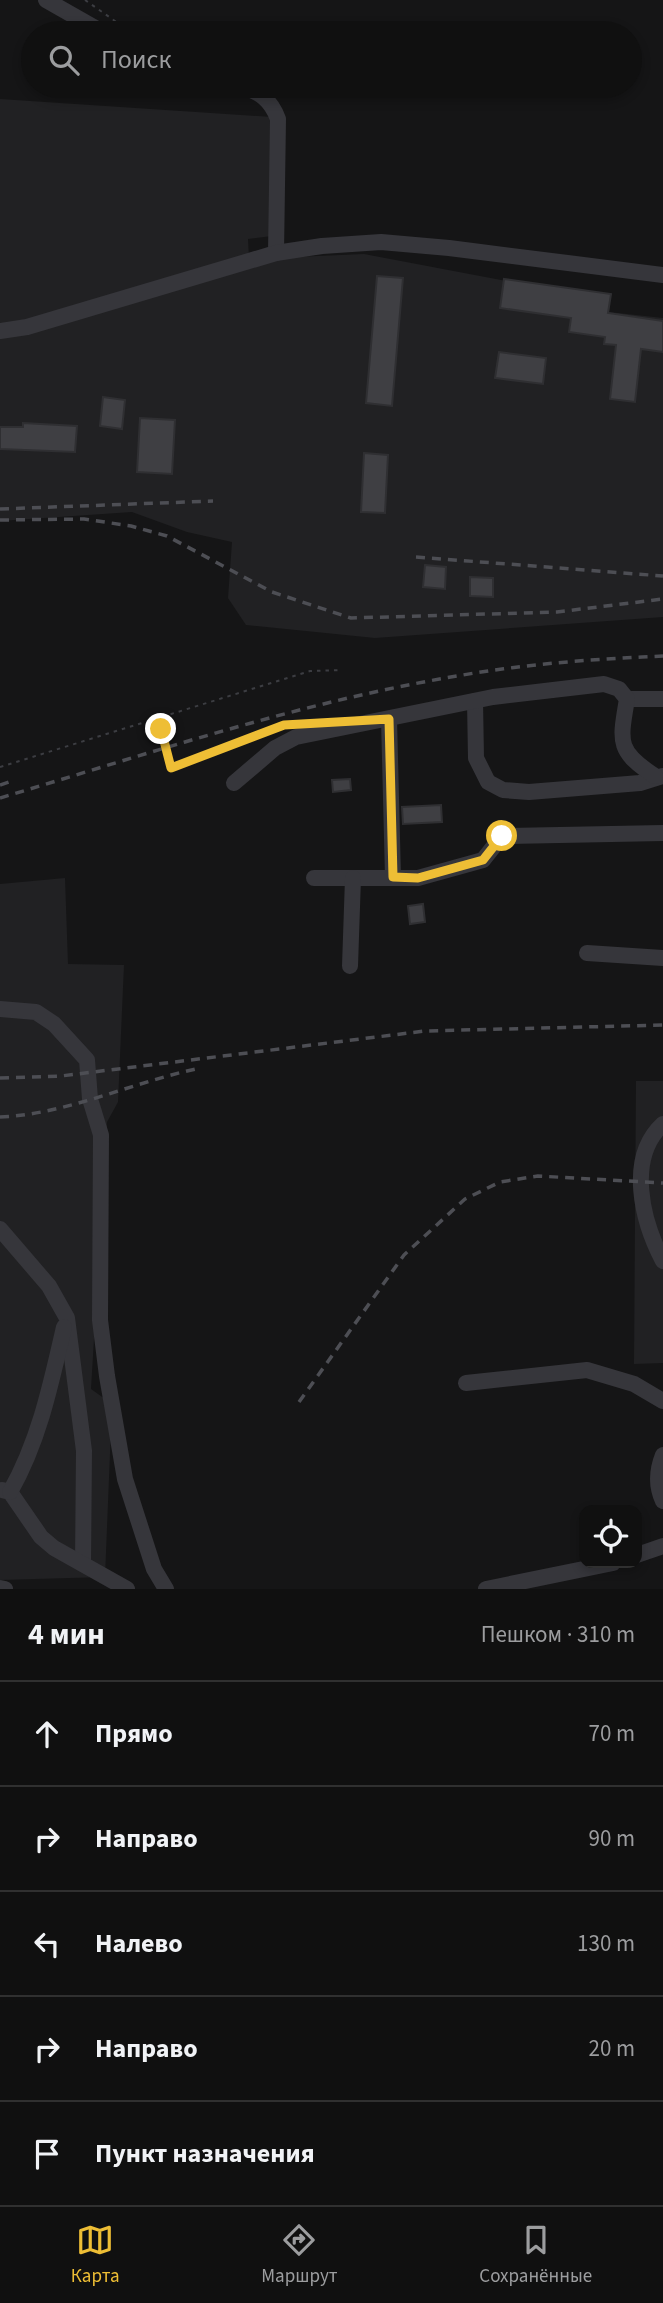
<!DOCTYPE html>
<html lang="ru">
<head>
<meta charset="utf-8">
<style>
	:root { --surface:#101010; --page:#1e1e1e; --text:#f1f3f6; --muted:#9c9d9f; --line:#303030; --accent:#eebe35 }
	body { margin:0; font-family:"Source Sans 3",sans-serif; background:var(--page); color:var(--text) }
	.controls { position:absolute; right:21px; bottom:21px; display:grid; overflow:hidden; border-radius:14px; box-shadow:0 4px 10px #0003 }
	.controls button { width:63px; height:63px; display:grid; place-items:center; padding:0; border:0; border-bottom:2px solid var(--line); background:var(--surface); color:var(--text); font:35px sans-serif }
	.stop { position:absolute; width:21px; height:21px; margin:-16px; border:5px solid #eebe35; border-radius:50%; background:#fff }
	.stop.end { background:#eebe35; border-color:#fff; box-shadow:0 2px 7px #0008 }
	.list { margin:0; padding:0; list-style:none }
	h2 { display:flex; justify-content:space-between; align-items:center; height:91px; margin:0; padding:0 28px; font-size:30px }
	h2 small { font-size:23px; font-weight:400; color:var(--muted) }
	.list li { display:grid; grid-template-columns:46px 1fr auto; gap:21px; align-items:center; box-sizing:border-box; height:105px; padding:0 28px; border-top:2px solid var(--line) }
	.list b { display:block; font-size:26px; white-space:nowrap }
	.list em { font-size:23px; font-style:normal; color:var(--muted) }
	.icon { flex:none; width:38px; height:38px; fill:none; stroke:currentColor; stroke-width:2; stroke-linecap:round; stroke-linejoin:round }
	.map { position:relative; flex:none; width:663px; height:1589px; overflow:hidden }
	.search { position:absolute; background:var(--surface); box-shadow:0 4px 10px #0003; left:21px; right:21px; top:21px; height:77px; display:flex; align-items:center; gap:18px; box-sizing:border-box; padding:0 24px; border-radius:38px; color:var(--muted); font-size:26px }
	.sheet { height:616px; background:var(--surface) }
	nav { display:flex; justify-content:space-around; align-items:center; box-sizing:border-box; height:98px; border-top:2px solid var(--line); background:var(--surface); font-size:19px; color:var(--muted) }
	nav a { display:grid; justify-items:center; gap:4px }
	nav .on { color:var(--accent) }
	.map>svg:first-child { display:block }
	.built { fill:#212123 }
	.building { fill:#3f3f43; stroke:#2f2f32; stroke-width:2 }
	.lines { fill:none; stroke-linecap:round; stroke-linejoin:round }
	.path { stroke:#3c3d42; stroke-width:2; stroke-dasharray:3.5 5; stroke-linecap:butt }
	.minor { stroke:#36363b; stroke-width:16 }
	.rail { stroke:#4d4e54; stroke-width:3.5; stroke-dasharray:9 7; stroke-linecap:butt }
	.route { stroke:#eebe35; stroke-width:9 }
</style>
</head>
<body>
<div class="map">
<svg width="663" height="1589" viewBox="0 0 663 1589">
	<rect width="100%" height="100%" fill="#151516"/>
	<g class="built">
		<path d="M0 99 272 117V236L248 239 249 259 364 254 501 280 611 294 609 312 663 318V617L375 638 246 625 228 598 232 542 187 532 132 512 0 521Z"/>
		<path d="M65 878 68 964 124 965 118 1102 107 1122 91 1389 112 1404 105 1577 0 1580V884Z"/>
		<path d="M636 1081H663V1363L634 1364Z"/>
	</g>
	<g class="building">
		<path d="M377 276 403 278 392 406 366 403Z"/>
		<path d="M504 279 611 294 608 313 663 321V352L641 349 635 402 610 399 616 345 604 344 605 337 569 332 571 318 500 308Z"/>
		<path d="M499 352 546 358 543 384 495 378Z"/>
		<path d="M103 397 125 400 122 429 100 426Z"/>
		<path d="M140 418 175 420 172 474 137 472Z"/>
		<path d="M23 423 77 426 75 452 0 449V427H23Z"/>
		<path d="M364 453 388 455 385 513 361 512Z"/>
		<path d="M425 565 446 567 445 589 423 587Z"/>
		<path d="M470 577 493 578V597L470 596Z"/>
		<path d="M350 779 351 790 333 792 332 780Z"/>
		<path d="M441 805 442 822 403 824 402 807Z"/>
		<path d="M423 904 425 922 410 924 408 906Z"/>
	</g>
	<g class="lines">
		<g class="path">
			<path d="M85 0 132 33"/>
			<path d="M156 720 171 768 286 725"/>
			<path d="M0 767 310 671 342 670"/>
		</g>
		<g class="minor">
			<path d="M46 0 104 33"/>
			<path d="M241 86C260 92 271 100 278 119L276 253"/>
			<path d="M0 331 27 327 276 253 322 246 381 242 449 248 663 275"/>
			<path d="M627 699H663"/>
			<path d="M475 701 476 758 488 782 503 790 529 792 640 783 663 776"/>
			<path d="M389 719 393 877"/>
			<path d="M234 783 275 748 296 737 493 697 604 684 619 689 627 699C620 741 616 751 655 776"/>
			<path d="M314 878H418L483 860 502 836 663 833"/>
			<path d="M587 953 663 958"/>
			<path d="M350 966 353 878"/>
			<path d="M0 1009 36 1012 54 1024 87 1060 90 1099 101 1135 100 1320 107 1376 125 1479 154 1569 166 1589"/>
			<path d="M663 1124C626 1158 642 1221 663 1261"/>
			<path d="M0 1229 49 1286 67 1318 84 1451 83 1564"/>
			<path d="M466 1383 587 1370 634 1384 663 1401"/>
			<path d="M663 1455C657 1470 656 1486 663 1501"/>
			<path d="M2 1490 10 1492 41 1537 54 1548 127 1589"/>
			<path d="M10 1492C39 1441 51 1384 64 1327"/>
			<path d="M637 1555 663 1546"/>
			<path d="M0 1588 5 1589"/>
			<path d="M486 1589 613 1563"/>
		</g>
		<g class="rail">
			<path d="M0 509 213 501"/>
			<path d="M0 520 84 519 131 526 167 536 272 592 351 618 557 612 663 599"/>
			<path d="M416 557 663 576"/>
			<path d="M0 785 12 781"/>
			<path d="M0 798C151 753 301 702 457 676 525 664 594 659 663 656"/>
			<path d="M0 1078 61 1076 425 1031 663 1025"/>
			<path d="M0 1117C68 1114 130 1083 196 1069"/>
			<path d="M299 1402 404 1255 465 1199 500 1182 538 1176 663 1183"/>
		</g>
	</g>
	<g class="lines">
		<path class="route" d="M161 729 171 768 284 725 389 719 393 877 418 878 483 860 502 836"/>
	</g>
</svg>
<div class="controls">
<button><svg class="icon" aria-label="locate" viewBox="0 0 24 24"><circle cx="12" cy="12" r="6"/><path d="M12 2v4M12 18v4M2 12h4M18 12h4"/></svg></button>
</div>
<div class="stop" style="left:502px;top:836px"></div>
<div class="stop end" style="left:161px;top:729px"></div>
<div class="search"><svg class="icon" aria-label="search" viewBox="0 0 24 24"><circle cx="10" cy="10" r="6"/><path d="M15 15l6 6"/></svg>Поиск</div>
</div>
<section class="sheet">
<h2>4 мин<small>Пешком · 310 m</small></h2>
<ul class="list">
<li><svg class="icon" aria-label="ahead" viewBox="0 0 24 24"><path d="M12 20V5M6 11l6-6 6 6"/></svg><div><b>Прямо</b></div><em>70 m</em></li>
<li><svg class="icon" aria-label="right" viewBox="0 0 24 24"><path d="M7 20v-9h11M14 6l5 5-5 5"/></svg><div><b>Направо</b></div><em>90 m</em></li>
<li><svg class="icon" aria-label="left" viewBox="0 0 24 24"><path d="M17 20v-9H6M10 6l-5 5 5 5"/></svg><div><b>Налево</b></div><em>130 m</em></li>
<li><svg class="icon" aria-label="right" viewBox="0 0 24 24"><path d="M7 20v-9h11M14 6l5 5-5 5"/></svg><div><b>Направо</b></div><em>20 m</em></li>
<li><svg class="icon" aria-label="arrive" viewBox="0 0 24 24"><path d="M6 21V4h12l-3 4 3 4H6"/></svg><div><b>Пункт назначения</b></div></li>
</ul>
</section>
<nav>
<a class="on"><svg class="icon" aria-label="map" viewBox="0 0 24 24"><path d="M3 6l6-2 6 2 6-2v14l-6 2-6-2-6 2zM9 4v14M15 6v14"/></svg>Карта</a>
<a><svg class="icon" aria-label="directions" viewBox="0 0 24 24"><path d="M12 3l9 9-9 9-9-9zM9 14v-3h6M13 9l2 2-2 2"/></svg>Маршрут</a>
<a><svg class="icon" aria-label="saved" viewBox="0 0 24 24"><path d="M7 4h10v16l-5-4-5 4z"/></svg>Сохранённые</a>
</nav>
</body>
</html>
